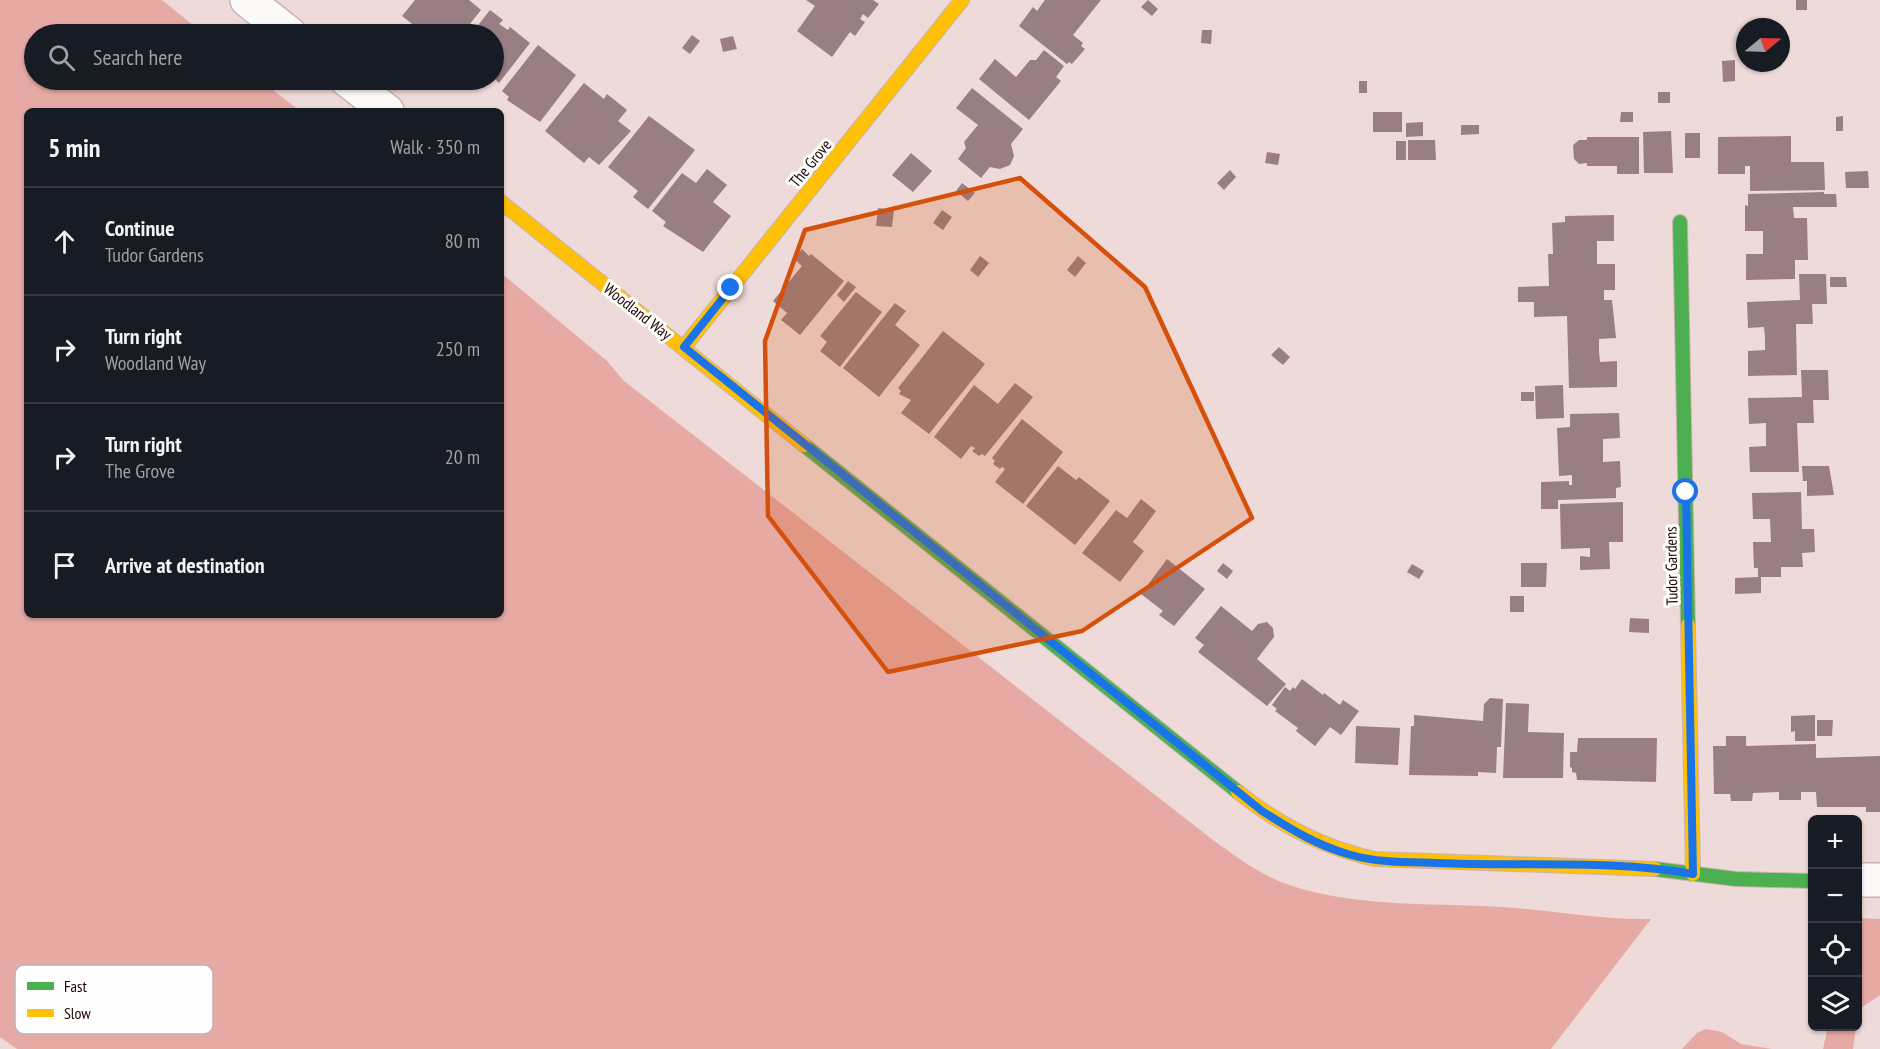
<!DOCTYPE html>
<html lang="en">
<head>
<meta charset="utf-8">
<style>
	:root { --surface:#171b24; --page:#242831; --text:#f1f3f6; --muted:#9ea1a6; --line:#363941 }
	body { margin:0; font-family:"PT Sans Narrow",sans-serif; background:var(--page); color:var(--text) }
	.controls { position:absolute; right:18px; bottom:18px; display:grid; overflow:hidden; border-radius:9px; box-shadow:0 2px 4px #0004 }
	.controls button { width:54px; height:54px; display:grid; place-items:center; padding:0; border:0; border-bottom:2px solid var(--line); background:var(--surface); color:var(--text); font:30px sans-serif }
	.compass { position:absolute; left:1736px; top:18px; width:54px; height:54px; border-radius:50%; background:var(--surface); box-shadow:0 2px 4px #0004; rotate:71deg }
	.stop { position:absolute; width:18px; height:18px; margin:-14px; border:4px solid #1a73e8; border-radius:50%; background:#fff }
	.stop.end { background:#1a73e8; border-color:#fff; box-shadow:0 2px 6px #0008 }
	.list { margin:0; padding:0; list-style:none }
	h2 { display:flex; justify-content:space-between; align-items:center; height:78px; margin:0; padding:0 24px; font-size:26px }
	h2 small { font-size:20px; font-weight:400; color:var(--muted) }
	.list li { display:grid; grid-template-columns:39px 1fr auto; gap:18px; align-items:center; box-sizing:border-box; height:108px; padding:0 24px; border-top:2px solid var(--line) }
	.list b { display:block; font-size:22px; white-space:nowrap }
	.list p { margin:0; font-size:20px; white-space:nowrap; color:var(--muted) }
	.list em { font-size:20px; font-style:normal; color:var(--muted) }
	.icon { flex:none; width:33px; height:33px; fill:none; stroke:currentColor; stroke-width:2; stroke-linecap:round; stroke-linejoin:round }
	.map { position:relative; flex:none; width:1880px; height:1049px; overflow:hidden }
	.search { position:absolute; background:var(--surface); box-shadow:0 2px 4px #0004; left:24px; top:24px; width:480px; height:66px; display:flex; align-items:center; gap:15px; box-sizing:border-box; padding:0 21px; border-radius:33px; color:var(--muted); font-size:22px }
	.panel { position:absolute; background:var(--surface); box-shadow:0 2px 4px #0004; left:24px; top:108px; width:480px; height:510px; border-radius:9px }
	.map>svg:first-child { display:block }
	.forest { fill:#e7a9a4 }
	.building { fill:#997f83 }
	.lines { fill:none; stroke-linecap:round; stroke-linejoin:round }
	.street-casing { stroke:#cbb2b0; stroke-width:36 }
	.fast-casing { stroke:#cbb2b0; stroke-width:16 }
	.slow-casing { stroke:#cbb2b0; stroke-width:16 }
	.street { stroke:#fcf9f9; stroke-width:33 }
	.fast { stroke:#4caf50; stroke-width:14 }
	.slow { stroke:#ffc107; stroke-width:14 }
	.route { stroke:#1a73e8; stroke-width:8 }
	.marked { fill:#d4500b; fill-opacity:0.2; stroke:#d4500b; stroke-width:4.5; stroke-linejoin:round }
	.labels { text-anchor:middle; stroke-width:6; stroke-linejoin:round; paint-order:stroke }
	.street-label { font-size:16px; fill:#1e0303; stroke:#fefefe }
	.key { fill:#fefefe; stroke:#bbb3b3; stroke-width:1.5 }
	.key-label { font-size:16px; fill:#1e0303 }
</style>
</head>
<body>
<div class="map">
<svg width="1880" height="1049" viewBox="0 0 1880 1049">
	<rect width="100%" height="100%" fill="#eedad8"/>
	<g class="forest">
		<path d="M0 0H162L204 34H34V80H260L300 111H27V615H501V273L607 361 624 381 1213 840C1238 858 1263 877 1292 886 1364 909 1440 902 1515 908 1561 912 1605 920 1651 919L1551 1049H17L0 1037Z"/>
		<path d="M1858 918 1880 919V995L1859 1009 1858 1019Z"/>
		<path d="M1828 1027H1856L1853 1049H1823Z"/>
		<path d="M1706 1029 1722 1032 1741 1044 1772 1049H1682L1697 1033Z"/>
	</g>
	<g class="building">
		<path d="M415 0H469L481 10 462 34H441L427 24 421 31 402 16Z"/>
		<path d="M806 0H873L879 4 868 18 863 14 860 19 865 22 855 36 850 32 832 57 797 31 815 6Z"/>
		<path d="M1045 0H1101L1073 35 1083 43 1081 46 1085 49 1072 64 1069 62 1067 64 1019 26 1033 7 1037 11Z"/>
		<path d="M1148 0 1158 9 1152 16 1141 7Z"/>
		<rect x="1796" y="0" width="11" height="10"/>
		<path d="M490 10 503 20 499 24 508 30 510 27 530 43 499 83 494 78V34H481L475 29Z"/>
		<path d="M1202 30H1212L1211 44 1201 43Z"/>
		<path d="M692 35 700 41 690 54 682 48Z"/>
		<path d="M733 36 737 49 723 52 720 39Z"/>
		<path d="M538 45 576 75 540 122 507 100 509 97 502 91Z"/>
		<path d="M1044 50 1064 66 1056 77 1061 81 1029 120 979 79 995 59 1016 77 1030 60H1036Z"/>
		<path d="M1735 60V81L1723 82 1722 61Z"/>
		<rect x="1359" y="81" width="8" height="12"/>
		<path d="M584 83 604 99 607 94 627 110 618 121 631 131 599 165 589 157 584 163 545 131Z"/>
		<path d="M972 88 1023 129 1011 144 1014 156 1010 165 1000 169 990 167 981 178 958 159 966 148 964 142 978 125 956 108Z"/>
		<rect x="1658" y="92" width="12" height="11"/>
		<rect x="1373" y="112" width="29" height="20"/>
		<path d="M1621 112H1633V122H1620Z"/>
		<path d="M649 116 695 150 648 209 633 197 638 191 608 167Z"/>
		<path d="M1843 116V131H1836V117Z"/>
		<path d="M1423 122V136L1406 137V123Z"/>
		<path d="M1461 125H1479V134L1461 135Z"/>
		<path d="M1671 131 1673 173H1644L1643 132Z"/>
		<rect x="1685" y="133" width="15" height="25"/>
		<path d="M1791 136V162H1824L1825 190 1750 191V166H1745V174H1718V137Z"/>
		<path d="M1587 137H1639V174H1617V166H1587V163L1579 164 1574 159 1573 145 1579 140H1587Z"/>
		<path d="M1408 140H1435L1436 160H1408Z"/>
		<rect x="1396" y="141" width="10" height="19"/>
		<path d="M1267 152 1280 154 1278 165 1265 163Z"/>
		<path d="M911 153 932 171 913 192 892 175Z"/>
		<path d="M707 169 727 185 713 202 731 216 703 252 663 226 666 222 652 211 682 173 696 183Z"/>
		<path d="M1230 170 1236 177 1224 190 1217 183Z"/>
		<path d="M1868 171 1869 188H1846L1845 172Z"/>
		<path d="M962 183 975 193 968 201 956 191Z"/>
		<path d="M1824 192V194H1836L1837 207H1793L1794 218H1807L1808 260H1795V279L1746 280V254H1763V231H1745V205L1748 206V194Z"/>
		<path d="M878 208 894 210 892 227 876 226Z"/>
		<path d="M942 210 952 217 943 230 933 223Z"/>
		<path d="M1614 215V241H1597V264H1615V290H1604V300H1612L1616 338 1599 339V351L1600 362 1617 361V387L1569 388 1567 316 1534 317V302H1518V287L1549 286 1548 254H1553L1552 223 1565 222V216Z"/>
		<path d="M802 249 809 256 811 254 844 281 800 335 781 320 787 313 773 301 802 266 794 259Z"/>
		<path d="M980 256 989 263 978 277 970 270Z"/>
		<path d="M1078 256 1086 263 1075 277 1067 270Z"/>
		<path d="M1799 274H1826L1827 304H1812L1813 324H1796L1797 375 1748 376V351L1765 350V338L1764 327 1748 328 1747 302 1800 300Z"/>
		<path d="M1830 277H1846L1847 287H1830Z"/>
		<path d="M848 281 856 287 844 302 837 295Z"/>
		<path d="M856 292 882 312 840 367 820 351 827 342 820 336Z"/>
		<path d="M895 303 906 311 895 325 920 345 879 397 843 368Z"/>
		<path d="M943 331 985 364 929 434 901 413 911 400 899 394 901 391 898 388Z"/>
		<path d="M1279 347 1290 357 1283 365 1271 355Z"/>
		<path d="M1801 370H1828L1829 400H1813L1814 423H1797L1799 472H1750L1749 447 1766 446V423L1749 424 1748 398 1802 397Z"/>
		<path d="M1015 383 1033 397 985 456 982 454 979 456 972 451 975 448 971 446 961 459 934 437 974 385 998 404Z"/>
		<path d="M1563 385 1564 418 1536 419 1535 386Z"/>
		<rect x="1521" y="392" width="13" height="9"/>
		<path d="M1619 413 1620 438 1603 439V462L1620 461 1621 487 1616 488V498L1558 500V509H1541V482L1569 481V485H1572V475L1559 476 1557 428 1570 427V414Z"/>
		<path d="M1022 419 1063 452 1023 504 995 482 1005 469 1002 467 1000 469 993 464 995 461 992 458Z"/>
		<path d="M1058 466 1076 480 1079 477 1110 501 1075 545 1026 506Z"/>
		<path d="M1802 466H1829L1834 495 1807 496V481H1803Z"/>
		<path d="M1801 492 1802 529H1814L1815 552 1802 553 1803 567H1781V577H1761V593L1735 594V578L1758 577V568H1754L1753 542H1771L1770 519H1753L1752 493Z"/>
		<path d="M1141 499 1156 511 1133 542 1144 551 1120 582 1082 553 1116 510 1127 518Z"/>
		<path d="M1623 502V542H1609L1610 569 1580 570V556L1590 557V548L1561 549 1560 504Z"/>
		<path d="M1167 559 1205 589 1174 626 1159 615 1163 611 1141 594Z"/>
		<path d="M1223 563 1233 571 1227 579 1217 571Z"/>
		<path d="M1521 563H1547L1546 587H1521Z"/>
		<path d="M1412 564 1424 571 1419 579 1407 572Z"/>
		<rect x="1510" y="596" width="14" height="16"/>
		<path d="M1221 606 1252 631 1258 624 1267 622 1273 628 1274 637 1257 659 1286 684 1267 706 1198 652 1204 645 1195 638Z"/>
		<path d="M1630 618 1649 619V633L1629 632Z"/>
		<path d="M1302 679 1323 695 1324 693 1340 705 1343 700 1359 711 1341 735 1330 727 1315 746 1296 731 1298 728 1275 711 1277 709 1272 705 1285 687 1290 691 1293 687 1295 689Z"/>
		<path d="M1490 698 1503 699 1501 747H1497L1496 773 1478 772V776L1409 775 1411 726H1414V715L1483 721 1484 704Z"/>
		<path d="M1506 703 1529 704 1528 732 1564 733 1563 778H1503Z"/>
		<path d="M1815 715V741H1795V731L1791 732V716Z"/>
		<path d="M1817 720H1833L1832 736H1817Z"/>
		<path d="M1356 726 1400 728 1398 765 1355 763Z"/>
		<path d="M1726 736H1746V746L1816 744V758L1880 756V812H1866V807H1817L1816 792H1801V800H1779V792L1753 793 1752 801H1731L1730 794H1714L1713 746H1726Z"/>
		<path d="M1578 738H1657L1656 782 1577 780 1576 773 1572 772V768L1570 767V752H1577Z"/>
	</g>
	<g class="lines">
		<g class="street-casing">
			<g id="street">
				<path d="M247 0 290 34"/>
				<path d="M347 80 387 111"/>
				<path d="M1858 880H1880"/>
			</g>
		</g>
		<g class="fast-casing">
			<g id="fast">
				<path d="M1680 222 1688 625"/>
				<path d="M804 445 1238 792"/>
				<path d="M1655 869 1736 879 1812 881"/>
			</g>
		</g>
		<g class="slow-casing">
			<g id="slow">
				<path d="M501 202 804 445"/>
				<path d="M684 347 962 0"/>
				<path d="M1688 625 1693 874"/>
				<path d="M1238 792C1279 825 1323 848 1375 859L1655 869"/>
			</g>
		</g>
		<use href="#street" class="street"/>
		<use href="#fast" class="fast"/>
		<use href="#slow" class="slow"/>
	</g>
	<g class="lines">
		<path class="route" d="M731 288 684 347 1262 811C1290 829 1318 846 1351 855 1379 863 1409 862 1437 863 1519 867 1613 859 1693 874L1686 492"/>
	</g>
	<path class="marked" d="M1020 178 1145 287 1252 518 1082 631 888 672 768 516 765 341 805 230Z"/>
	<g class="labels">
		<g class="street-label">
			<text transform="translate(810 163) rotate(-51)" y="6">The Grove</text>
			<text transform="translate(638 311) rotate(38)" y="6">Woodland Way</text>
			<text transform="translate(1671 566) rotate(-91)" y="6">Tudor Gardens</text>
		</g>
	</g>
	<rect x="15" y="965" width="198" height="69" rx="9" class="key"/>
	<rect x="27" y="982" width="27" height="8" fill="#4caf50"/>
	<rect x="27" y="1009" width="27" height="8" fill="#ffc107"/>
	<g class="key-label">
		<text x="64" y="992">Fast</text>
		<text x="64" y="1019">Slow</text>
	</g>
</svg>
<div class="controls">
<button>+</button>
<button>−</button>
<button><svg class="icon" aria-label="locate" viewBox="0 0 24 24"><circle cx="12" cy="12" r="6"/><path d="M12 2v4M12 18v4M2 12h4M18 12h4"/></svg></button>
<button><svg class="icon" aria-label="layers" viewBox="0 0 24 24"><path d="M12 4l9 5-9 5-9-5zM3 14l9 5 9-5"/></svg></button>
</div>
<svg class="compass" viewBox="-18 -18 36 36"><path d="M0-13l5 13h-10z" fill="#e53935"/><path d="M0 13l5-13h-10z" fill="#9ea1a6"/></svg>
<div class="stop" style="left:1686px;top:492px"></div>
<div class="stop end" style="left:731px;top:288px"></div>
<div class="search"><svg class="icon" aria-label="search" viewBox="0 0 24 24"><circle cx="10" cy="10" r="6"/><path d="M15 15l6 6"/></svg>Search here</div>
<section class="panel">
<h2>5 min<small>Walk · 350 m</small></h2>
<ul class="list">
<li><svg class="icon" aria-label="ahead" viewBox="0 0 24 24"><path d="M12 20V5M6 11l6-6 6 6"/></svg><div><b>Continue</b><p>Tudor Gardens</p></div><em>80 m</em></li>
<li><svg class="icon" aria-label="right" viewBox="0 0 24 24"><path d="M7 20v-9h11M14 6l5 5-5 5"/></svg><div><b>Turn right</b><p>Woodland Way</p></div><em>250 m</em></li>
<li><svg class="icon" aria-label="right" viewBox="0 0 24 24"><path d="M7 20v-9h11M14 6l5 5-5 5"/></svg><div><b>Turn right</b><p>The Grove</p></div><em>20 m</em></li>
<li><svg class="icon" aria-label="arrive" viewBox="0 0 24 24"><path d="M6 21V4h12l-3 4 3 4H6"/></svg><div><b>Arrive at destination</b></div></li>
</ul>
</section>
</div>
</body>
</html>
